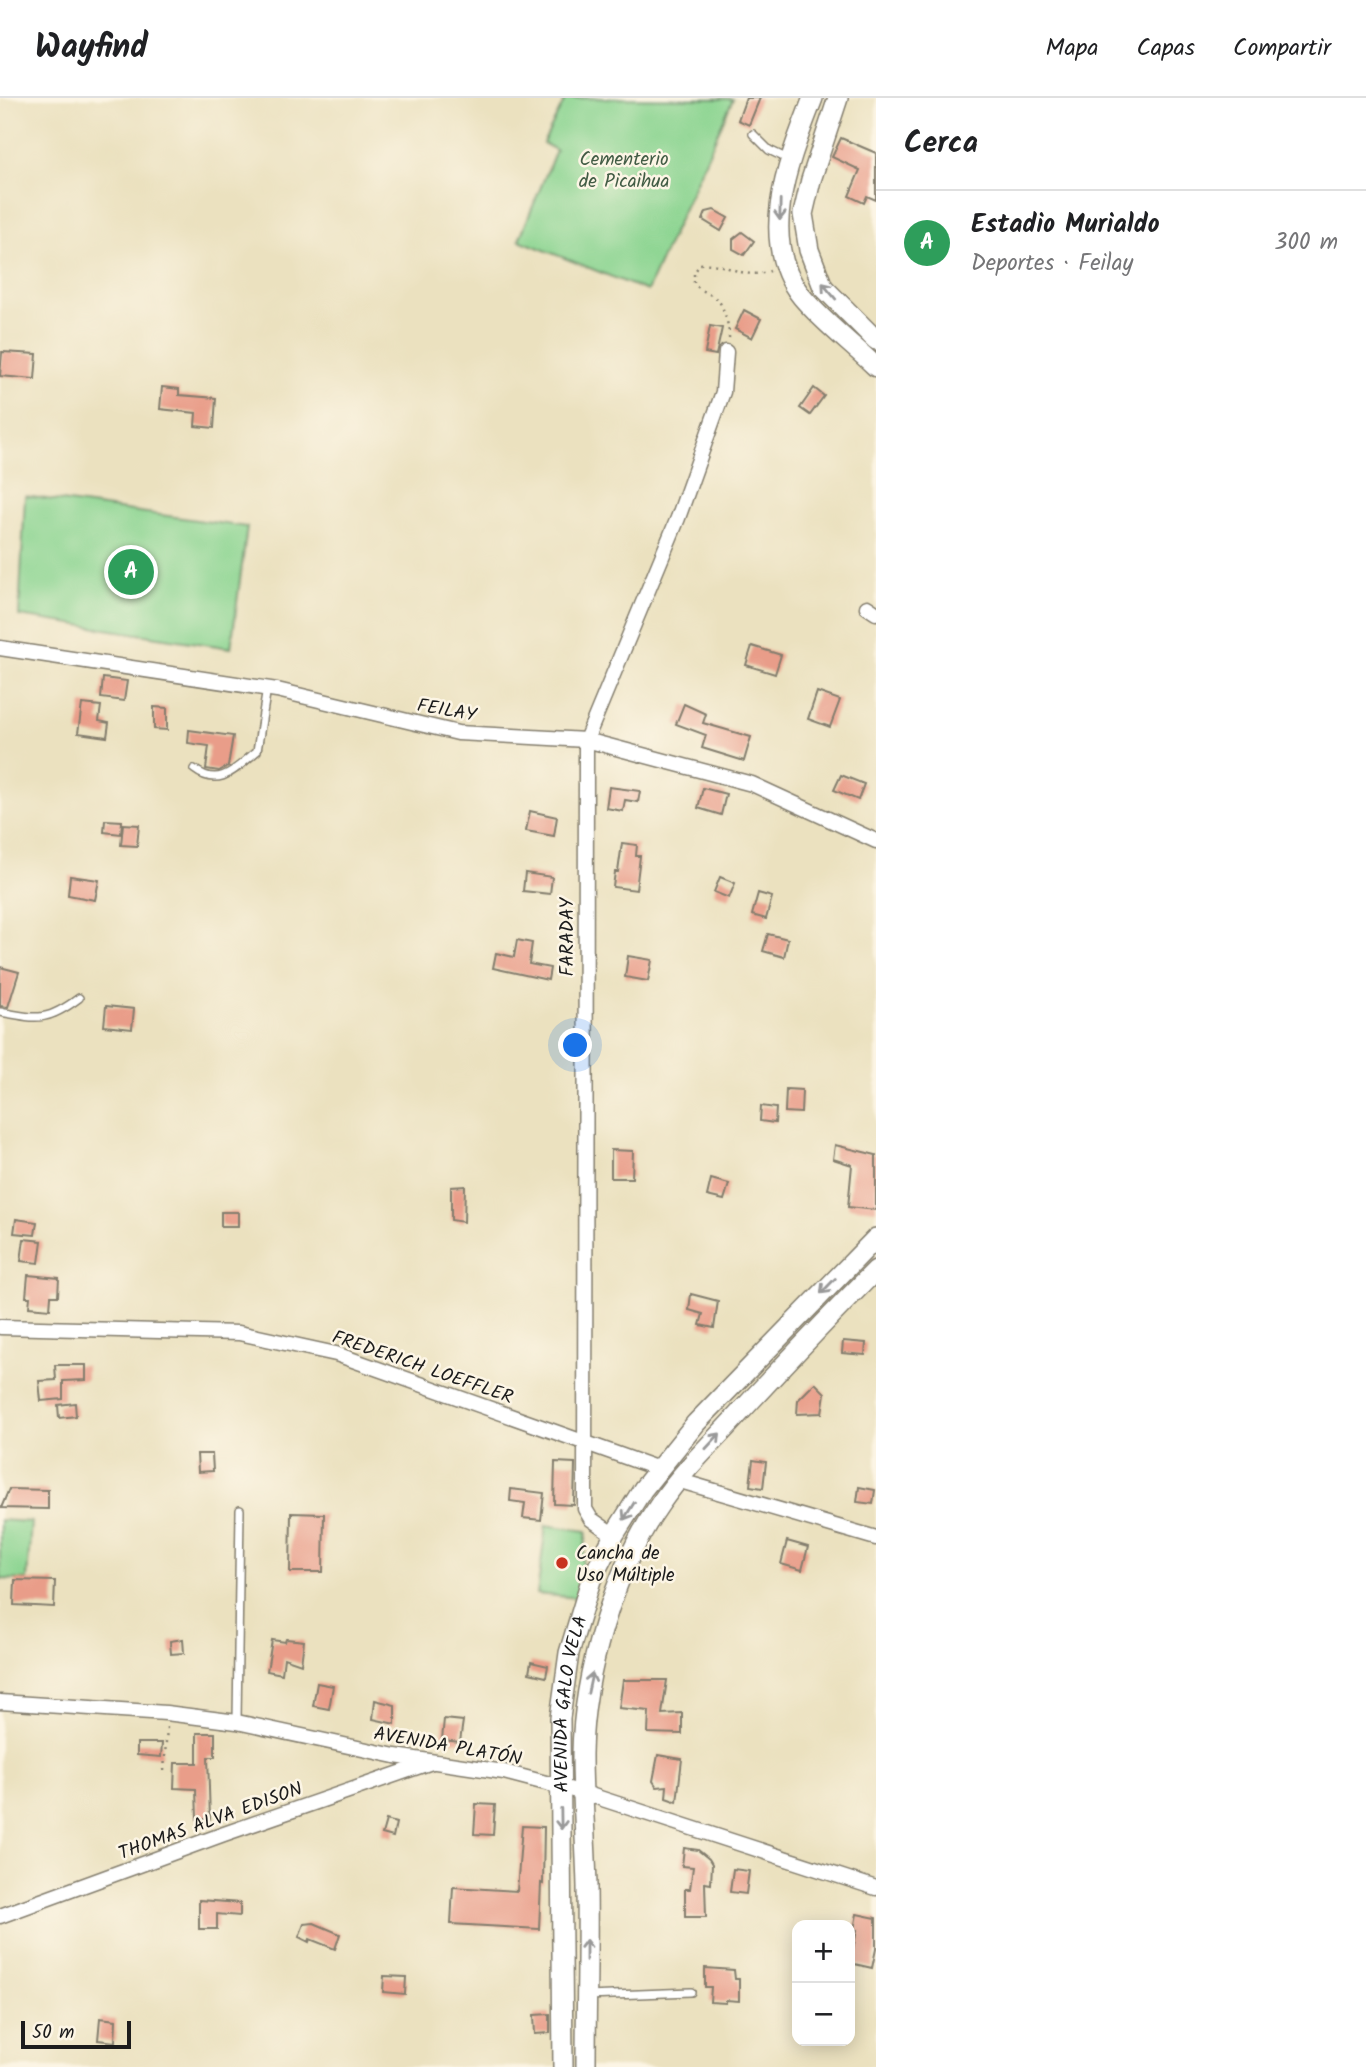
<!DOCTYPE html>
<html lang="es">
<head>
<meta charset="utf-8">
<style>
	:root { --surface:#fff; --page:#f2f2f2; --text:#202124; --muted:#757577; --line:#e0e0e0; --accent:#db2777 }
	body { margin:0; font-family:Kalam,sans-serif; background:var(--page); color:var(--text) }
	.controls { position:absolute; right:21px; bottom:21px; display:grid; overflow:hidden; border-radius:14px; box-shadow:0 4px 18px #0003 }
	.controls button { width:63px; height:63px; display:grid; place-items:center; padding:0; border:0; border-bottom:2px solid var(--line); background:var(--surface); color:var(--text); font:35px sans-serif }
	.scale { position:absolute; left:21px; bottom:18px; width:110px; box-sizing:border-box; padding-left:7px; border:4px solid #1c1c1c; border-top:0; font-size:19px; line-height:24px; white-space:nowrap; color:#1c1c1c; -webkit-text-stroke:5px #fcf5e5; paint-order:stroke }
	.you { position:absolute; left:576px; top:948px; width:24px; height:24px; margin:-18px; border:5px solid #fff; border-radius:50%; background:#1a73e8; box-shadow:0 0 0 10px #1a73e833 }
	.badge { display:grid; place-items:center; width:46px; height:46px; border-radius:50%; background:var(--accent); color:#fff; font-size:23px; font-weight:700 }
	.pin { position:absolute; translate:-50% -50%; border:4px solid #fff; box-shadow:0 2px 7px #0006 }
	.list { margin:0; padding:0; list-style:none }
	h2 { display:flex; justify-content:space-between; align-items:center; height:91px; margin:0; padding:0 28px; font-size:30px }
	h2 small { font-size:23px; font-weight:400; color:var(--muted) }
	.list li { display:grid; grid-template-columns:46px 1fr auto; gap:21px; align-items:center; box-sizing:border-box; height:105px; padding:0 28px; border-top:2px solid var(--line) }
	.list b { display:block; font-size:26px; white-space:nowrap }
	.list p { margin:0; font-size:23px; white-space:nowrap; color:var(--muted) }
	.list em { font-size:23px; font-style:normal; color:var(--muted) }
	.map { position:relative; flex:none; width:876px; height:1969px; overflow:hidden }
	header { display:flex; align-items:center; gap:42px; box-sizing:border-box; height:98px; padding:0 35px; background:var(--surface); border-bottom:2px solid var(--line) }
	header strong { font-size:33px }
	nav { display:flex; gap:38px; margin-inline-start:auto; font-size:24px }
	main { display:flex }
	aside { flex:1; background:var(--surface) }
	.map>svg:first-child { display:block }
	.green { fill:#8ad490; stroke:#537856; stroke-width:2 }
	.building { fill:#e99d89 }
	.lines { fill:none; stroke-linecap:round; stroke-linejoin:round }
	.service-casing { stroke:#847e6e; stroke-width:10 }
	.minor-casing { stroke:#847e6e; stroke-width:17 }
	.secondary-casing { stroke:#847e6e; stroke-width:22 }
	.path { stroke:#847e6e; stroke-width:2.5; stroke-dasharray:2 5; stroke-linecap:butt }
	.service { stroke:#fff; stroke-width:7 }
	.minor { stroke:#fff; stroke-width:14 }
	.secondary { stroke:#fff; stroke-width:19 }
	.oneway { stroke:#999 }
	.poi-dot { fill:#c8321e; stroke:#fcf5e5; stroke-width:2.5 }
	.labels { text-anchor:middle; stroke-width:5; stroke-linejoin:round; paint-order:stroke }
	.park-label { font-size:19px; fill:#425c45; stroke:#fcf5e5 }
	.street-label { font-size:19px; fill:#1c1c1c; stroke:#fcf5e5 }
	.poi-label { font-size:19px; fill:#1c1c1c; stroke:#fcf5e5; text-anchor:start }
</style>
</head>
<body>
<header>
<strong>Wayfind</strong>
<nav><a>Mapa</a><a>Capas</a><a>Compartir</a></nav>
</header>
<main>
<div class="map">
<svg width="876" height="1969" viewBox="0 0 876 1969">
	<rect width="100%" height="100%" fill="#fcf5e5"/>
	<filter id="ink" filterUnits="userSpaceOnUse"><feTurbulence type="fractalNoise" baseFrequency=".0143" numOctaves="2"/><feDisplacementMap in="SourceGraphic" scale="14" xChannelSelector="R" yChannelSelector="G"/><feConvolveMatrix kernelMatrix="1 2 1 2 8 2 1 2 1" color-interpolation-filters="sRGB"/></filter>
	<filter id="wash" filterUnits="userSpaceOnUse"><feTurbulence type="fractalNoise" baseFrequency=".00686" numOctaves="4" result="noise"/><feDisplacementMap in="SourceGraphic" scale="28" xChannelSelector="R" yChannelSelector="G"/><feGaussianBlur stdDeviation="1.57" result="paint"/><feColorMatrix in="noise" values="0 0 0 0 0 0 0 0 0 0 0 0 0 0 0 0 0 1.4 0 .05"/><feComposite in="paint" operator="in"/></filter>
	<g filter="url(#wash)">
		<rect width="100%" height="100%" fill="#ebe1bf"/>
		<g class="green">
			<path d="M566 0 733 1 647 193 519 142 556 52 543 45Z"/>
			<path d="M25 398 247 429 231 550 19 518Z"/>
			<path d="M0 1422 31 1424 27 1482 0 1481Z"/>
			<path d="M546 1427 587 1433 578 1500 537 1496Z"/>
		</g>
		<g id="blocks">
			<g class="building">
				<path d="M746 0H760L749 27 738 22Z"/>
				<path d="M841 40 876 55V102L867 98 864 105 849 98 860 72 832 59Z"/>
				<path d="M714 112 728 120 721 133 703 122 706 114Z"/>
				<path d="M742 134 754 143 744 157 733 151V141Z"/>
				<path d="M744 212 761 221 752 240 735 231Z"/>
				<path d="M710 228 722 230 716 257 705 255Z"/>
				<path d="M2 254 37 256 35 281 0 278Z"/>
				<path d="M162 289 179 291V297L216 300 214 330 195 328 196 315 160 311Z"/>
				<path d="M814 290 824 298 810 317 800 310Z"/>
				<path d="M752 548 781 557 775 576 746 567Z"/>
				<path d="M103 580 127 583 124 603 101 600Z"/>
				<path d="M817 594 840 602 830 629 808 621Z"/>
				<path d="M82 606 101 608 99 623 109 625 107 639 78 635Z"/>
				<path d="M684 606 706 616 703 625 751 639 744 663 702 650 706 637 676 626Z"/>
				<path d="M154 609 167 610V632L154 631Z"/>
				<path d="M189 632 233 638 228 668 219 673 206 671 209 648 188 645Z"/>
				<path d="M841 677 864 686 858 702 834 692Z"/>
				<path d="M609 689 640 693 638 704 625 702 623 713 606 710Z"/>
				<path d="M703 690 726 696 721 717 698 710Z"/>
				<path d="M530 713 557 719 554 738 526 733Z"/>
				<path d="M105 722 122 723 121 736 104 734Z"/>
				<path d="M123 726 139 727 137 748 121 747Z"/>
				<path d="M622 745 637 747 636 758H640L636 792 613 789 615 774H618Z"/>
				<path d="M525 775 552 779 550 796 523 793Z"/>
				<path d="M70 778 99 782 95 802 68 797Z"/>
				<path d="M720 779 735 785 729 800 714 794Z"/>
				<path d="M758 795 772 799 766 821 752 817Z"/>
				<path d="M768 836 788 841 784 859 763 853Z"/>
				<path d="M517 842 532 845 529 866 550 870 548 882 493 870 496 855 514 859Z"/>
				<path d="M628 858 652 862 648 883 625 879Z"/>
				<path d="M0 869 19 874 8 909 0 908Z"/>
				<path d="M106 908 134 911 132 931 104 928Z"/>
				<path d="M786 991 802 992 801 1015 785 1014Z"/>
				<path d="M761 1008 776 1010 775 1025 760 1023Z"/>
				<path d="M835 1047 876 1057V1112L848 1109 852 1067 833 1061Z"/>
				<path d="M611 1052 633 1053 632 1080H611Z"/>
				<path d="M711 1081 729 1086 724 1102 707 1098Z"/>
				<path d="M465 1088 464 1124 451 1122V1089Z"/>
				<rect x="221" y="1114" width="17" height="14"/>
				<path d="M16 1121 37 1124 35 1137 14 1135Z"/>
				<path d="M24 1141 42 1143 39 1165 21 1163Z"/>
				<path d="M28 1177 59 1180 58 1198H51L50 1211 29 1209 30 1199H26Z"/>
				<path d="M691 1196 718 1203 714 1230 700 1227 703 1216 689 1212Z"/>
				<path d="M843 1243 866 1245 865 1257 842 1255Z"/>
				<path d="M55 1267H86V1282L63 1283V1301L41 1303 39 1283 56 1282Z"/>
				<path d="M815 1285 825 1295 822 1315 797 1316 798 1302Z"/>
				<path d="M75 1305 76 1318 59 1320 58 1307Z"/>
				<path d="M197 1356H212L213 1373 198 1374Z"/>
				<path d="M753 1362 766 1364 763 1390 750 1388Z"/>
				<path d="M555 1364 575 1365 574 1407 554 1406Z"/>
				<path d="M859 1389 875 1392 873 1406 857 1404Z"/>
				<path d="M9 1391 48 1392V1411L1 1410Z"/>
				<path d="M511 1391 544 1395 541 1422 523 1420 525 1405 510 1403Z"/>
				<path d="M291 1415 324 1416 323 1474H290Z"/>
				<path d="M787 1443 808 1449 802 1472 781 1466Z"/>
				<path d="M15 1482 55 1483 54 1509 14 1507Z"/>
				<path d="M183 1541 184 1555 171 1556 170 1543Z"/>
				<path d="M286 1541 304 1543 301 1566 284 1560 282 1576 267 1573 272 1542 285 1544Z"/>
				<path d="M531 1564 548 1568 546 1579 529 1575Z"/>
				<path d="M623 1582H667L662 1616 682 1615V1636L648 1635 649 1613 619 1610Z"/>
				<path d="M317 1585 333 1588 329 1611 313 1608Z"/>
				<path d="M375 1602 395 1607V1626L373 1621Z"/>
				<path d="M444 1621 463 1623 460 1644 442 1642Z"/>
				<path d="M197 1635H215V1659H208L210 1721H197L196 1691 174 1690 175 1665H197Z"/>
				<path d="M137 1645H162L161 1659 137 1657Z"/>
				<path d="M658 1657 682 1661 677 1704 666 1700 667 1688 657 1689 653 1683Z"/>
				<path d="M476 1706 495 1707 493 1737 474 1736Z"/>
				<path d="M386 1722 396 1725 393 1739 382 1736Z"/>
				<path d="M522 1728 544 1729 543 1786 541 1785 539 1831 451 1826 453 1789 517 1793Z"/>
				<path d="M684 1750 698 1752 709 1761 712 1766 711 1786 705 1785 706 1819H685V1791H690L693 1769 682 1768Z"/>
				<path d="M733 1771 749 1773 746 1796 730 1794Z"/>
				<path d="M199 1802 240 1805V1818L217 1816V1831H199Z"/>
				<path d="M857 1816 876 1820V1851L872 1870 850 1865 857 1832 854 1831Z"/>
				<path d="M314 1825 340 1836 335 1851 310 1841 309 1844 299 1839 304 1826Z"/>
				<path d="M705 1870 734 1872 735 1881H739V1903L726 1902V1905L710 1904 711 1889H705Z"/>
				<path d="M384 1878 406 1879 405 1896 383 1894Z"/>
				<path d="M550 1916V1935L535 1936 534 1917Z"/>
				<path d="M100 1920 116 1922 115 1944 98 1942Z"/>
			</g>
		</g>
	</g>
	<g filter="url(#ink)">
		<use href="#blocks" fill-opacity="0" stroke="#847e6e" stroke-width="2"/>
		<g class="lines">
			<g class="service-casing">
				<g id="service">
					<path d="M753 36 769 52 790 62"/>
					<path d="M194 671C220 691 236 670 257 653L267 590"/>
					<path d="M0 914C38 921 47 924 79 900"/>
					<path d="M237 1623 240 1412"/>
					<path d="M587 1898 691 1894"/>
				</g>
			</g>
			<g class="minor-casing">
				<g id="minor">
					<path d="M867 509 876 515"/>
					<path d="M0 550 277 592 458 635 586 642 752 686 876 743"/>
					<path d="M0 1229 239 1235 336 1256 659 1371"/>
					<path d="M677 1382 876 1440"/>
					<path d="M614 1437 591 1421 585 1411 586 642 678 420 723 294 726 254"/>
					<path d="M0 1604 166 1615 237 1624 395 1658 504 1674 584 1695 876 1790"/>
					<path d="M0 1818 224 1736 432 1664"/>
				</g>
			</g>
			<g class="secondary-casing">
				<g id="secondary">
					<path d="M813 0C790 60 755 141 802 199 823 224 852 246 876 269"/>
					<path d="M838 0 811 82 803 116 809 152 823 189 876 242"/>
					<path id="s1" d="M563 1969 560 1620 569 1555 591 1482 614 1437 643 1391 696 1325 876 1140"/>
					<path d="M586 1969C586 1909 588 1849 587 1789 586 1744 582 1700 582 1656 583 1577 614 1471 660 1406 681 1375 708 1349 733 1322 780 1271 827 1221 876 1172"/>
				</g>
			</g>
			<g class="path">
				<path d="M729 240C730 231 724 209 718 202 713 197 701 193 694 186V175L700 166C728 163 741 183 770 173"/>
				<path d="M164 1673 167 1629"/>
			</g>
			<use href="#service" class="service"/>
			<use href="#minor" class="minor"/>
			<use href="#secondary" class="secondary"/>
		</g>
		<defs><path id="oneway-shaft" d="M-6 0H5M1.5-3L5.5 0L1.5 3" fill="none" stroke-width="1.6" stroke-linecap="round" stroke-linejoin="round" transform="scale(1.75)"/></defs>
		<g class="oneway">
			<use href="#oneway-shaft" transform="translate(780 112) rotate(91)"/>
			<use href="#oneway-shaft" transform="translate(829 193) rotate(-130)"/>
			<use href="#oneway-shaft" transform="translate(828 1188) rotate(134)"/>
			<use href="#oneway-shaft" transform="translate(713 1343) rotate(-47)"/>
			<use href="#oneway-shaft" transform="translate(629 1413) rotate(122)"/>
			<use href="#oneway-shaft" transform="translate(590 1585) rotate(-78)"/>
			<use href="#oneway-shaft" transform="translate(561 1721) rotate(89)"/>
			<use href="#oneway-shaft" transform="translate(586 1852) rotate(-90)"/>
		</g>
	</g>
	<circle class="poi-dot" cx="562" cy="1465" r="7"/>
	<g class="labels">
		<g class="park-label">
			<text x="624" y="67">Cementerio<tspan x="624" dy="22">de Picaihua</tspan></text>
		</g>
		<g class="street-label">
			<text transform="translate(447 611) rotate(10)" y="7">FEILAY</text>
			<text transform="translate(566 839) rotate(-90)" y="7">FARADAY</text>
			<text transform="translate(423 1268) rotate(19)" y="7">FREDERICH LOEFFLER</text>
			<text dy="7" stroke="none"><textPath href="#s1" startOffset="364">AVENIDA GALO VELA</textPath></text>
			<text transform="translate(448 1647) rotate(10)" y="7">AVENIDA PLATÓN</text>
			<text transform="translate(210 1722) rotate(-20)" y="7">THOMAS ALVA EDISON</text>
		</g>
		<g class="poi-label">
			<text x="576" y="1461">Cancha de<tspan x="576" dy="22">Uso Múltiple</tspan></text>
		</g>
	</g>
</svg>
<div class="controls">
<button>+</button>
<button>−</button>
</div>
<div class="scale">50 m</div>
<div class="you"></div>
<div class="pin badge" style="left:131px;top:474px;background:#2e9e5b">A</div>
</div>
<aside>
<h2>Cerca<small></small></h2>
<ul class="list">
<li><span class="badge" style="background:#2e9e5b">A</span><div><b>Estadio Murialdo</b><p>Deportes · Feilay</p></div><em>300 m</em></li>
</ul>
</aside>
</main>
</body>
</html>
